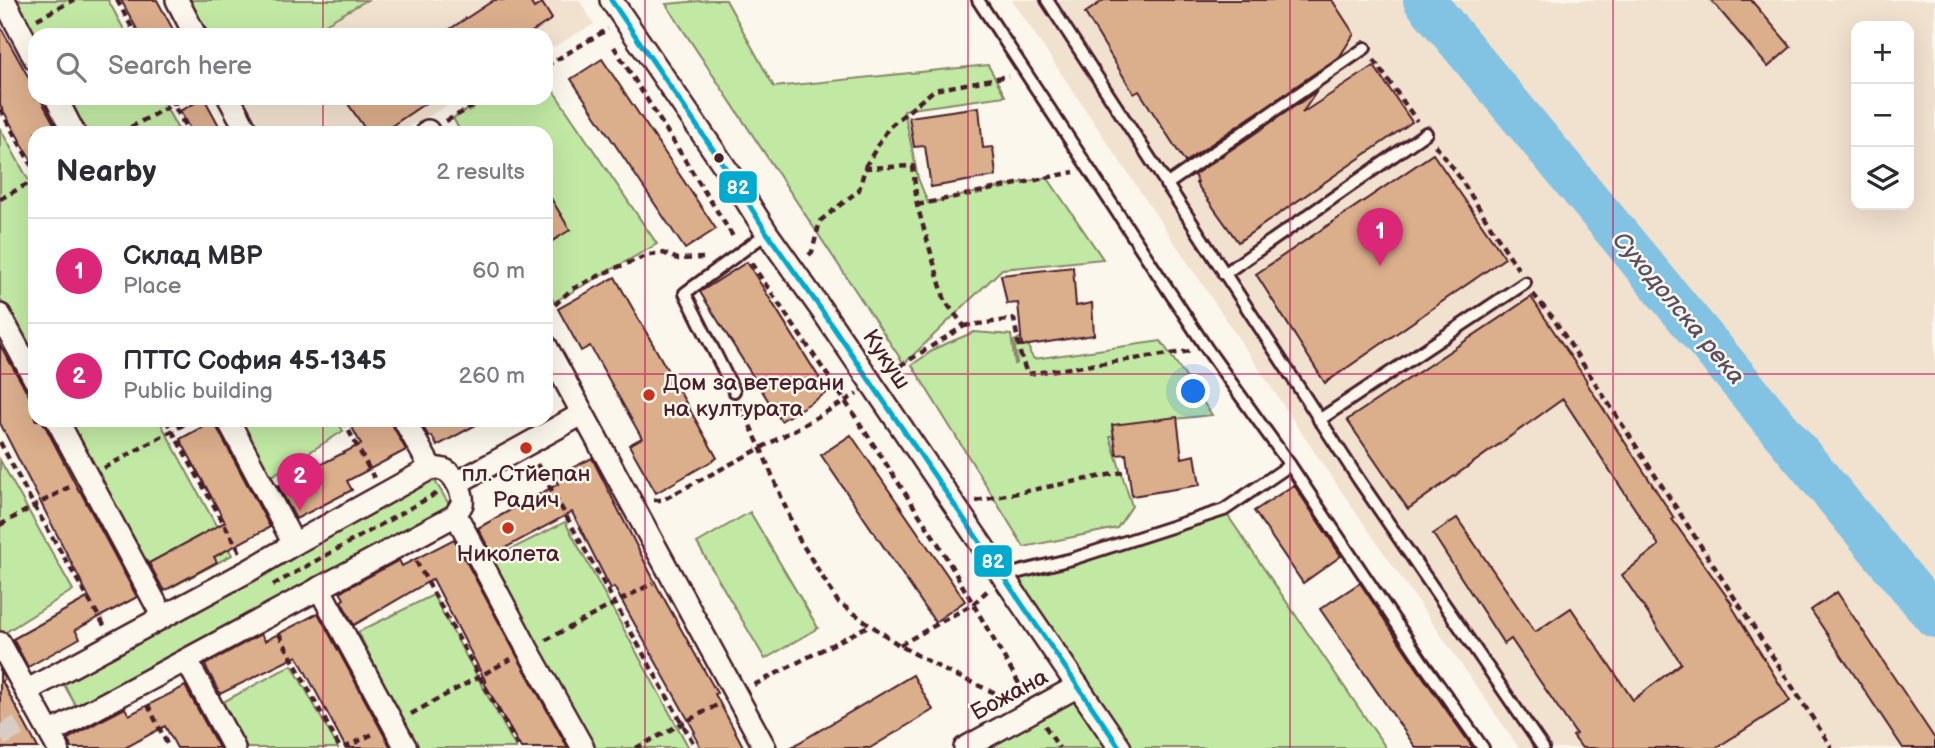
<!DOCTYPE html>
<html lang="en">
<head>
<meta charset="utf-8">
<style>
	:root { --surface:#fff; --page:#f2f2f3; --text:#2b2b33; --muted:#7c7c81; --line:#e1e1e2; --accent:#db2777 }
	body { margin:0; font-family:"Balsamiq Sans",sans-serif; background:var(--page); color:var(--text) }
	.controls { position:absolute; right:21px; top:21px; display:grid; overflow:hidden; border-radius:14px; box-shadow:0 7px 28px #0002 }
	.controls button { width:63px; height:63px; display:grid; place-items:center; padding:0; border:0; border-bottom:2px solid var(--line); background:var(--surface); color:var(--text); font:35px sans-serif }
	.you { position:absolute; left:1194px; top:392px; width:24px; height:24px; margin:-18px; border:5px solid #fff; border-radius:50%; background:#1a73e8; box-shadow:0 0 0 10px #1a73e833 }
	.badge { display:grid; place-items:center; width:46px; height:46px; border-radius:50%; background:var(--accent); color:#fff; font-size:23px; font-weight:700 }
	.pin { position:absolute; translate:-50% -58px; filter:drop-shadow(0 2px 4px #0008) }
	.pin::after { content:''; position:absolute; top:37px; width:24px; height:21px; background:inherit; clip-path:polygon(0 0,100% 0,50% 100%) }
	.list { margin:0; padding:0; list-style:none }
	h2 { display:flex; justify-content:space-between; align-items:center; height:91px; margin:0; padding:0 28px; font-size:30px }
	h2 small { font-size:23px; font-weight:400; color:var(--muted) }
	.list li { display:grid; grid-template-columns:46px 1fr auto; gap:21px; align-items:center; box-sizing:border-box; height:105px; padding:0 28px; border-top:2px solid var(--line) }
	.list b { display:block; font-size:26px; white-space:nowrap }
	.list p { margin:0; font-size:23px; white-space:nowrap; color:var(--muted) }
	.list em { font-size:23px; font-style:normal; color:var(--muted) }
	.icon { flex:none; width:38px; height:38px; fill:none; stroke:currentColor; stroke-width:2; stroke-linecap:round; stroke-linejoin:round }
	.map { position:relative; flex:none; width:1935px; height:748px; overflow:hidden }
	.search { position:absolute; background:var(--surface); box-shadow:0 7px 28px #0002; left:28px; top:28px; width:525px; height:77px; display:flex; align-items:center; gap:18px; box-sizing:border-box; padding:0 24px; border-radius:21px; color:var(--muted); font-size:26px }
	.panel { position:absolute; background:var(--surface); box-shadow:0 7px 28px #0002; left:28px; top:126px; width:525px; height:301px; border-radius:21px }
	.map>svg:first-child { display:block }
	.built { fill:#f1e1cf; fill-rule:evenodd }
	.green { fill:#c1e9a4; stroke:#868468; stroke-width:2 }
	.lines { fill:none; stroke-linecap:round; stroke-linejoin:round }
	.river { stroke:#82c2e3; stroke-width:42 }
	.building { fill:#dbae8c; stroke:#4a1f2b; stroke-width:2 }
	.minor-tunnel { stroke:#d8ccc5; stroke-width:21; stroke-dasharray:21 10; stroke-linecap:butt }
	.service-casing { stroke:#4a1f2b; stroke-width:16 }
	.minor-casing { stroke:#4a1f2b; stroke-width:26 }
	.path { stroke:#4a1f2b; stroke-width:4.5; stroke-dasharray:7 5; stroke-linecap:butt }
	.service { stroke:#fbf7ec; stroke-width:10 }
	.minor { stroke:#fbf7ec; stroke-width:21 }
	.bus-1-casing { stroke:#fbf7ec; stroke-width:10 }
	.bus-1 { stroke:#00a9ce; stroke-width:5 }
	.grid { fill:none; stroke:#c2185b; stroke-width:2; stroke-opacity:0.55 }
	.bus-dot { fill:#4a1f2b; stroke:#fbf7ec; stroke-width:2.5 }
	.poi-dot { fill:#c8321e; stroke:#fbf7ec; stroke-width:2.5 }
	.labels { text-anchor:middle; stroke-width:5; stroke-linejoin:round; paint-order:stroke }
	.street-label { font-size:23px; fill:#4a1f2b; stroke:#fbf7ec }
	.poi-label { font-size:23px; fill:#4a1f2b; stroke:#fbf7ec }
	.water-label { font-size:24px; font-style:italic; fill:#5b5062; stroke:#fbf7ec }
	.line-badge { stroke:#fbf7ec; stroke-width:2.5 }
	.badge-label { font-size:19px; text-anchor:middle; font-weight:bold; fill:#fff }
</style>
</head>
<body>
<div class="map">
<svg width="1935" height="748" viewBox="0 0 1935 748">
	<rect width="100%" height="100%" fill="#fbf7ec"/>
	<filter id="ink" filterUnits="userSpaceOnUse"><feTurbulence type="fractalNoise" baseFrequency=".0143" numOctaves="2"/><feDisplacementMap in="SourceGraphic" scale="14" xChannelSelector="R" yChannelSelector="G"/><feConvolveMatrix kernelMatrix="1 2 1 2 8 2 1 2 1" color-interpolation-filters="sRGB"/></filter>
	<g filter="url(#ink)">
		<g class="built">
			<path d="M281 0H579L594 24 546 51V35H225Z"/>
			<path d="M1012 0H1935V748H1519L1322 463ZM1856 26H1909V205H1856Z"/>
			<path d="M243 98H461L398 133H262Z"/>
		</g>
		<g class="green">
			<path d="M15 0H108L127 35H35V38Z"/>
			<path d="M190 0H367L306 35H209Z"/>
			<path d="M710 0H726L774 87 988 65 1005 96 904 110 918 178 928 203 1047 177 1103 259 1002 269 904 364 666 4Z"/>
			<path d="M546 80 657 244 554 302 546 287V133H461L453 118 489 98H546Z"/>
			<path d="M67 98H161L180 133H86Z"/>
			<path d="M0 128 35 192V363L0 299Z"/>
			<path d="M974 332 1011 335 1015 364 1017 363 1014 341 1027 334 1030 353 1034 359 1161 341 1212 415 1138 423 1110 437 1132 506 1117 528 1024 547 912 365 936 348Z"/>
			<path d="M66 420H159L232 555 161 593Z"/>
			<path d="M239 420H337L343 431 270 477Z"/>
			<path d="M0 460 73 590 1 635 0 633Z"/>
			<path d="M429 471 453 511 82 717 58 674Z"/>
			<path d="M1224 510 1386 748H965L1078 686 1003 576Z"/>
			<path d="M750 512 818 628 765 659 697 543Z"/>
			<path d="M565 522 689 748H592L490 560Z"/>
			<path d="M433 595 516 748H417L358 632Z"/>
			<path d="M292 665 338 748H247L223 702Z"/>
		</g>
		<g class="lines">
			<path class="river" d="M1424 0 1935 617"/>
		</g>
		<g class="building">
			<path d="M121 0H157L176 35H140Z"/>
			<path d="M494 0H529L534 8 542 3 552 19 527 35H441Z"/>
			<path d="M1104 0H1332L1354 34 1340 56 1185 162 1139 91 1134 94 1085 13Z"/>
			<path d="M1711 0H1751L1791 47 1768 67Z"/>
			<path d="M0 26 35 89V98H40L59 133H35V167L0 105Z"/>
			<path d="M602 59 716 229 685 249 571 79Z"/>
			<path d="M1374 66 1412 122 1238 242 1196 183 1198 182 1194 175 1317 91 1302 113Z"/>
			<path d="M204 98 223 133H192L180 111Z"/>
			<path d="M344 98H433L381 133H368Z"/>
			<path d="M979 107 983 148 993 147 996 176 931 187 925 146 914 147 909 117Z"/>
			<path d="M1433 154 1505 258 1325 383 1256 274Z"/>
			<path d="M546 190 570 230 546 245Z"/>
			<path d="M747 262 828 392 781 421 700 292Z"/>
			<path d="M1073 267 1076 306 1092 303 1094 335 1022 346 1018 303 1007 304 1001 275Z"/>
			<path d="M615 277 717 458 656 493 629 445 642 438 590 346 581 351 558 309Z"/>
			<path d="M1531 297 1587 381 1586 382 1674 518 1672 519 1732 604 1731 605 1790 701 1716 748H1582L1573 736 1576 734 1511 639 1504 644 1433 534 1457 518 1535 632 1571 608 1633 700 1681 663 1622 575 1658 546V544L1563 399 1408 509 1347 420Z"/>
			<path d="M0 345 35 406V420H42L79 491H80L137 597 75 630 80 638 28 667 13 639 89 597 0 423Z"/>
			<path d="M1177 417 1182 458 1195 455 1200 485 1132 496 1126 454 1117 455 1112 425Z"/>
			<path d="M215 420 216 426 270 527 214 557 217 562 164 591 149 563 225 522 180 439Z"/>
			<path d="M348 420H391L393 426 406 450 347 481 352 490 296 519 278 486 361 444Z"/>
			<path d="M419 420H485L437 446 432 436 429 437Z"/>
			<path d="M851 435 965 601 935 622 821 455Z"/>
			<path d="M592 458 658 588 717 693 715 694 744 748H701L693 733 695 732 614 587 611 589 572 512 492 555 478 528 558 484 554 477Z"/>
			<path d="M1294 485 1341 556 1303 583 1254 511Z"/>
			<path d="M454 539 517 656 568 748H521L484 683 486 682 433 579 354 625 341 601 344 599 340 592 399 560 402 566Z"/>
			<path d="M1360 583 1416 667 1473 748H1416L1320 609Z"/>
			<path d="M1837 592 1935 739V748H1903L1811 610Z"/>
			<path d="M318 613 391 748H346L297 656 220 694 205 665 261 634 265 641Z"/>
			<path d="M0 670 5 679 2 681 38 748H0Z"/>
			<path d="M913 675 933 710 870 748H790Z"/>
			<path d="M185 686 219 748H177L165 726 125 748H71L68 739 102 720 125 708 129 715Z"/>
		</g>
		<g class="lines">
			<path class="minor-tunnel" d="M0 736 24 723"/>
			<g class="service-casing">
				<g id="service">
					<path d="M978 0 1207 349 1290 465 1423 663 1483 748"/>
					<path d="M1047 0 1359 480 1543 748"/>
					<path d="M1166 185 1365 48"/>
					<path d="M1224 274 1426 133"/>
					<path d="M734 391 685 293 767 233"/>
					<path d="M1319 420 1525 283"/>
					<path d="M1003 576 1072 559 1224 510 1290 465"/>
				</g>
			</g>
			<g class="minor-casing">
				<g id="minor">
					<path d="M4 0 35 59"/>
					<path d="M177 0 195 35"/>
					<path d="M611 0 727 170 767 233 823 312 1120 748"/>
					<path d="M56 98 74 133"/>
					<path d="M229 98 248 133"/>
					<path d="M428 131 429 133"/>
					<path d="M0 315 35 380"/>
					<path d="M546 346 765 748"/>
					<path d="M57 420 163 617"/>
					<path d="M228 420 294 544"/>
					<path d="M404 420 431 468"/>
					<path d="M457 483 582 414"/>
					<path d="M456 515 528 650 583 748"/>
					<path d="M319 588 406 748"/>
					<path d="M0 643 58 748"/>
					<path d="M187 661 234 748"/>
					<path d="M26 691 250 570 294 544 431 468C437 469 443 468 448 472 456 478 464 494 462 504 461 506 456 513 456 515L50 733"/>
					<path d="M965 748 1078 686"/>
				</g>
			</g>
			<g class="path">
				<path d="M117 0 136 35"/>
				<path d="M37 19 74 0"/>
				<path d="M614 47 734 238"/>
				<path d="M1374 60 1417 121"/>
				<path d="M546 66 608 29"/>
				<path d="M170 98 189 133"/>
				<path d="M0 109 35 171"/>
				<path d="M446 121 489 98"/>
				<path d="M120 133 184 98"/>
				<path d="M1435 145 1456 172 1518 269"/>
				<path d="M865 167 889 127 934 90 1008 76"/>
				<path d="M0 199 35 180"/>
				<path d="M917 205 1074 172"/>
				<path d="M809 255 812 252 820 221 859 190 865 168 913 166 917 205 945 301 964 326 890 372"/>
				<path d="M751 263 845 401 939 545 1024 692"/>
				<path d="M1533 294 1553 318 1832 748"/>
				<path d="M546 313 572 289 613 269 649 255 663 253 678 259 704 258"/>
				<path d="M964 326 1014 319 1020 353 1027 374 1191 351"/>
				<path d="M740 404 761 449 799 539 838 602 899 645 946 671 1011 700"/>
				<path d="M166 420 241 554"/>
				<path d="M343 420 374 478"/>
				<path d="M0 442 34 506 105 627"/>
				<path d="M537 464 696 748"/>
				<path d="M104 468 192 420"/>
				<path d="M654 500H662C727 466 793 432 857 394"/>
				<path d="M976 501 1123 472"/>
				<path d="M0 525 69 487"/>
				<path d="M416 561 519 748"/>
				<path d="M273 585 439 492"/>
				<path d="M279 634 340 748"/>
				<path d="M546 640 653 583"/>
				<path d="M900 645 973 604 987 591"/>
				<path d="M754 685 870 625"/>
				<path d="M148 705 169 748"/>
				<path d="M411 714 511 659"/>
				<path d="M1045 726 1059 748"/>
				<path d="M344 748 375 733"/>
				<path d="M636 748 719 704"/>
			</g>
			<use href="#service" class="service"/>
			<use href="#minor" class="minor"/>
			<g class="bus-1-casing">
				<path id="bus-1" d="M611 0 727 170 767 233 823 312 1120 748"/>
			</g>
			<use href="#bus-1" class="bus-1"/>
		</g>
	</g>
	<path class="grid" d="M323 0V35M645 0V748M968 0V748M1290 0V748M1613 0V748M323 98V133M0 374H35M546 374H1935M323 420V748"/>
	<circle class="bus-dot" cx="719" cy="158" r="6"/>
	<g class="poi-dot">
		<circle cx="649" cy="395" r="7"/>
		<circle cx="526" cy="448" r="7"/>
		<circle cx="508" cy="528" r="7"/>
	</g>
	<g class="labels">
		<g class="street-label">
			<text transform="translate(887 359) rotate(56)" y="8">Кукуш</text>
			<text transform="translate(1009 694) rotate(-28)" y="8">Божана</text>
		</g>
		<g class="poi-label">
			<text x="663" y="390" text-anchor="start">Дом за ветерани<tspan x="663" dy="26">на културата</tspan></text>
			<text x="526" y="481">пл. Стйепан<tspan x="526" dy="26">Радич</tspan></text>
			<text x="508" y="561">Николета</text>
		</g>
		<g class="water-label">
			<text transform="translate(1679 308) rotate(50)" y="8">Суходолска река</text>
		</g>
	</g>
	<g class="line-badge">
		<rect x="718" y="170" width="40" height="34" rx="7" fill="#00a9ce"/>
		<rect x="973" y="544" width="40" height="34" rx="7" fill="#00a9ce"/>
	</g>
	<g class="badge-label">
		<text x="738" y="194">82</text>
		<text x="993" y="568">82</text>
	</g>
</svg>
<div class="controls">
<button>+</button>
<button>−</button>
<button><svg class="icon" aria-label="layers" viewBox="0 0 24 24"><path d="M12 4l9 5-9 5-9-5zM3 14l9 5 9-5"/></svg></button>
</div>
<div class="you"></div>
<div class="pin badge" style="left:1380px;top:266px">1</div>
<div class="pin badge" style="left:300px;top:511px">2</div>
<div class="search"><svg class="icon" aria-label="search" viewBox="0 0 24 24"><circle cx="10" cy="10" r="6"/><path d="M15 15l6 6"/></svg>Search here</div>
<section class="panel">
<h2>Nearby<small>2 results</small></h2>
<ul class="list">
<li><span class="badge">1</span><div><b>Склад МВР</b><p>Place</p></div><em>60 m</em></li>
<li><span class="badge">2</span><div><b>ПТТС София 45-1345</b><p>Public building</p></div><em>260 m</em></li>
</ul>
</section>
</div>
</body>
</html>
